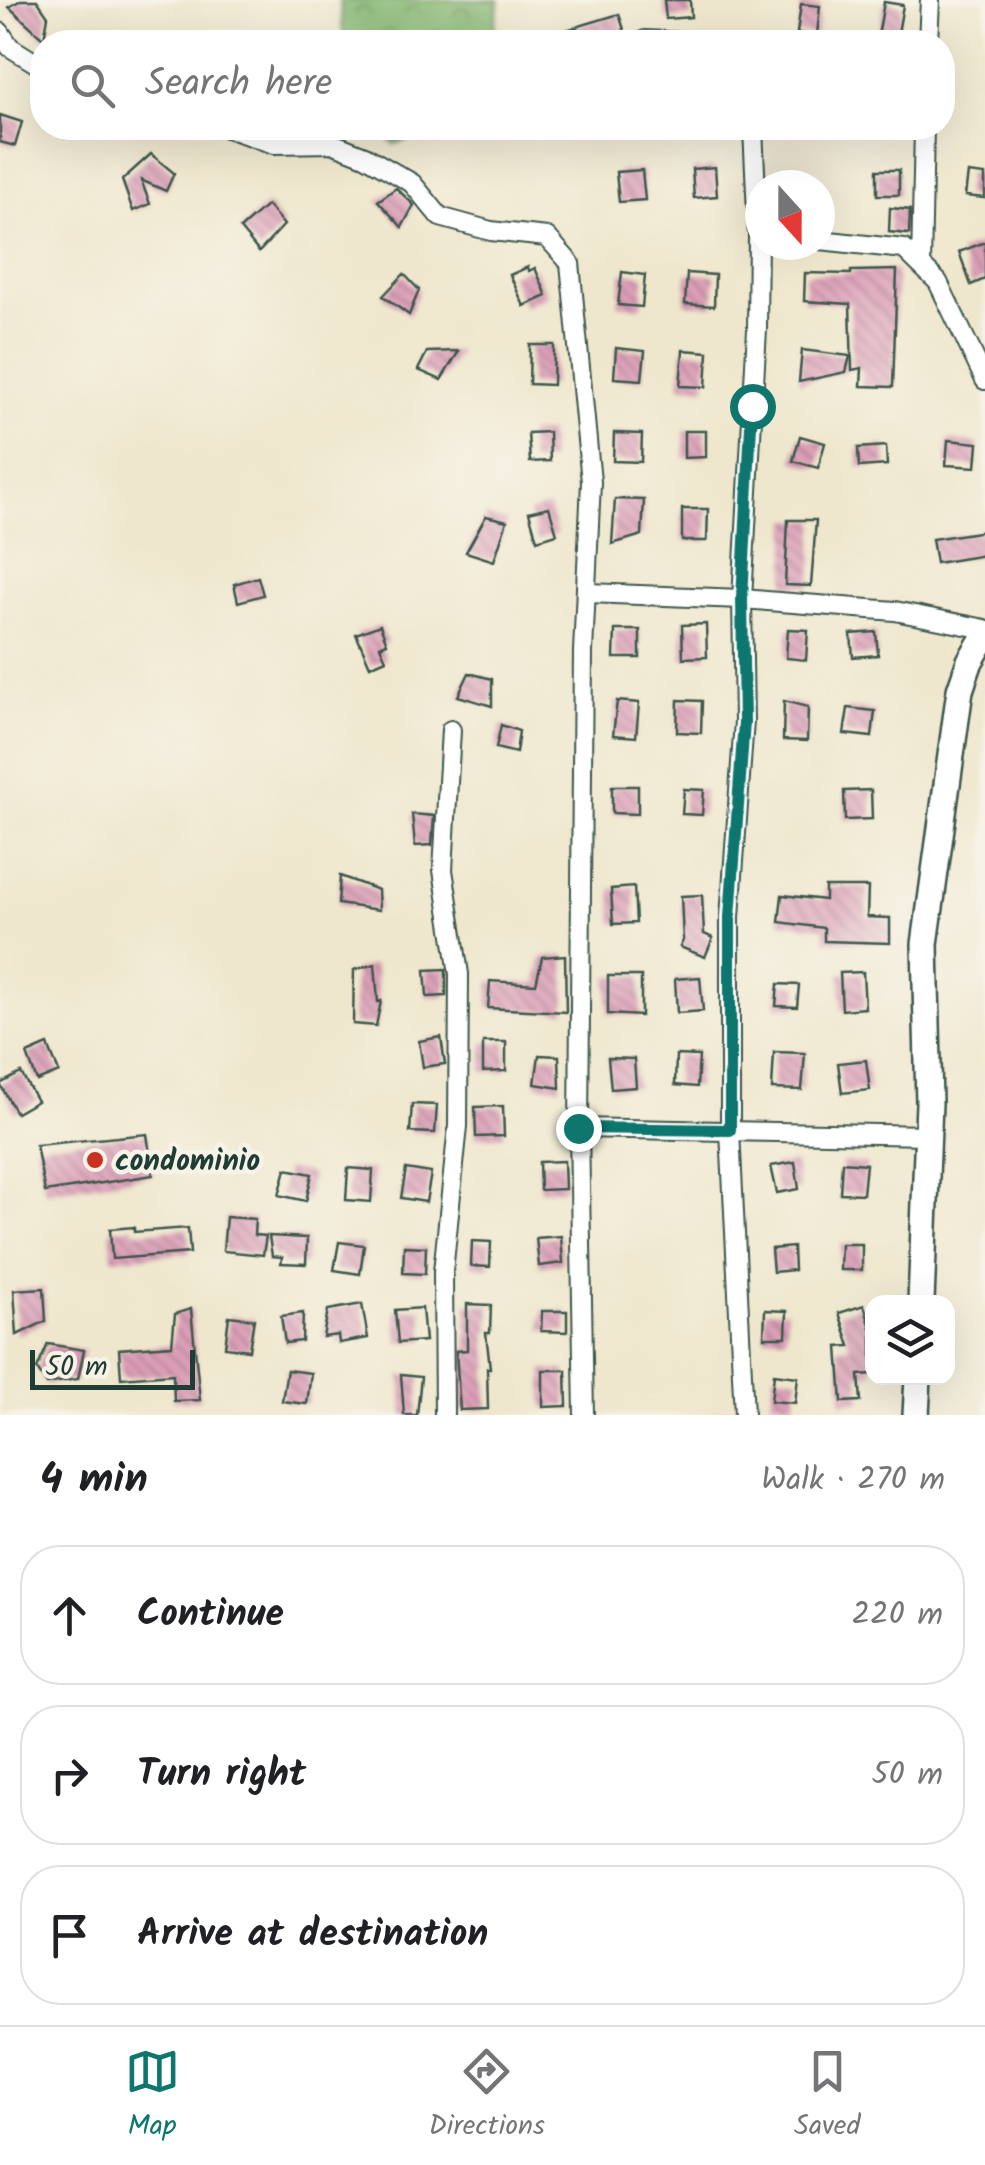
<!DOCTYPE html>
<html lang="en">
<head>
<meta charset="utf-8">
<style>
	:root { --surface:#fff; --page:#f2f2f2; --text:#202124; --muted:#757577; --line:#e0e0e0; --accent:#0f766e }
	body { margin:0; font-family:Kalam,sans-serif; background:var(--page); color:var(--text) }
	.controls { position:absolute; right:30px; bottom:30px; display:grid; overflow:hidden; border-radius:20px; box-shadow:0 10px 40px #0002 }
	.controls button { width:90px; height:90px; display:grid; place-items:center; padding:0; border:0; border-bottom:2px solid var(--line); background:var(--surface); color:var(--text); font:50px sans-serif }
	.compass { position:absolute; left:745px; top:170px; width:90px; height:90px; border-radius:50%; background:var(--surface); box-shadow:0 10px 40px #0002; rotate:159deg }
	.scale { position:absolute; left:30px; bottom:25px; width:165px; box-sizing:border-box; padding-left:10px; border:5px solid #1f3d34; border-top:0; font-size:28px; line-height:35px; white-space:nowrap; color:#1f3d34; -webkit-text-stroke:8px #f7f3e8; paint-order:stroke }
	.stop { position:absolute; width:30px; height:30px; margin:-22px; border:8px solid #0f766e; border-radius:50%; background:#fff }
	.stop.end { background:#0f766e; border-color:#fff; box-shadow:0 2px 10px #0008 }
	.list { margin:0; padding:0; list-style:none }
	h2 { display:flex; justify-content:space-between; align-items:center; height:130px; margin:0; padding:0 40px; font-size:42px }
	h2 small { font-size:32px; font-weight:400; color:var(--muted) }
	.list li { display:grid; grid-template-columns:65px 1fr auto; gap:30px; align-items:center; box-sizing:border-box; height:140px; margin:0 20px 20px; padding:0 20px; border:2px solid var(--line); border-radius:40px }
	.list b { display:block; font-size:38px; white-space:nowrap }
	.list em { font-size:32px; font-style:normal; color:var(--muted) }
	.icon { flex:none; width:55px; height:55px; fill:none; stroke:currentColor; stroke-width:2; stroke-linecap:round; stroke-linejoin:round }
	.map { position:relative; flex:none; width:985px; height:1415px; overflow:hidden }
	.search { position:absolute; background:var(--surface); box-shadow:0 10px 40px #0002; left:30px; right:30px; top:30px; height:110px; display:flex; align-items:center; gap:25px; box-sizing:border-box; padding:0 35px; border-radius:40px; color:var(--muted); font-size:38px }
	.sheet { height:610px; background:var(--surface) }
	nav { display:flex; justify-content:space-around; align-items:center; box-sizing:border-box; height:140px; border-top:2px solid var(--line); background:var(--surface); font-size:28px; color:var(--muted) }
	nav a { display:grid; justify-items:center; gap:5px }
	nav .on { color:var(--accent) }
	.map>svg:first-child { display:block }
	.forest { fill:url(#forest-crowns); stroke:#527a53; stroke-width:2.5 }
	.building { fill:url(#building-back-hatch) }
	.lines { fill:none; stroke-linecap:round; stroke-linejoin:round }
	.minor-casing { stroke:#3e564b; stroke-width:22 }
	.secondary-casing { stroke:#3e564b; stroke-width:30 }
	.minor { stroke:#fff; stroke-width:18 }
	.secondary { stroke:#fff; stroke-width:25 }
	.route { stroke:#0f766e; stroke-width:12 }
	.poi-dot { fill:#c8321e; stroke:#f7f3e8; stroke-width:4 }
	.labels { text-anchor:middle; stroke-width:9; stroke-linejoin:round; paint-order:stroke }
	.poi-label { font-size:30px; font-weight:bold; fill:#1f3d34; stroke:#f7f3e8; text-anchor:start }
</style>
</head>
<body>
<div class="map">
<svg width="985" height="1415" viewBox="0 0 985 1415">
	<defs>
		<pattern id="forest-crowns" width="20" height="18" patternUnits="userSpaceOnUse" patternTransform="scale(2.5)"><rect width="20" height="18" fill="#85b872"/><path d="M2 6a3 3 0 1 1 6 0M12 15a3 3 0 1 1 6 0" fill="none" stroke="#6c975e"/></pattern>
		<pattern id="building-back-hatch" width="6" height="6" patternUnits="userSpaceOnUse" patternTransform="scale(2.5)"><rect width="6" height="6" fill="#dc9fb8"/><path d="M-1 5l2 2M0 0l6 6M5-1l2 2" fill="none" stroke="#b28396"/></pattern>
	</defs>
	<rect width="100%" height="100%" fill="#f7f3e8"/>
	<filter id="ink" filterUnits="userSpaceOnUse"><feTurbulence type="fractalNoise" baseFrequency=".01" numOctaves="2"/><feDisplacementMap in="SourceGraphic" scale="20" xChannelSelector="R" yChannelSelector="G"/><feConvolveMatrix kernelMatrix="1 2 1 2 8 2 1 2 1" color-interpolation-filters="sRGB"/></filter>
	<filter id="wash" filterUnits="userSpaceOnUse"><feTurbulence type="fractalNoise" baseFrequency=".0048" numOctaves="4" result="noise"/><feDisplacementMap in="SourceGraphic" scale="40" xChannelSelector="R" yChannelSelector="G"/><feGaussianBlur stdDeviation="2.25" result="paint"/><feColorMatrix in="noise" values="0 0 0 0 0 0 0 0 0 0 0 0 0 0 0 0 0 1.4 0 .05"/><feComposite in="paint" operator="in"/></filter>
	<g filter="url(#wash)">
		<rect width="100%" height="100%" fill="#efe7cd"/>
		<g class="forest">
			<path d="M340 0H499L494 30 487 42H344Z"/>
			<path d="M379 128H444L394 144Z"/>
		</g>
		<g id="blocks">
			<g class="building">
				<path d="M21 0H37L48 16 44 39 9 7Z"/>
				<path d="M664 0H690L691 17 666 19Z"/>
				<path d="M884 2 903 5 897 39 878 36Z"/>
				<path d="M801 4 820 6 817 35 797 33Z"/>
				<path d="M619 14 628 42H540L539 38Z"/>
				<path d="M0 115 22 122 15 146 0 142Z"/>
				<path d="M151 154 174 173 166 191 141 180 150 204 133 211 122 180Z"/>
				<path d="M715 167 717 196 694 198 692 169Z"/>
				<path d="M642 170 645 200 619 202 616 172Z"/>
				<rect x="877" y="170" width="22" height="25"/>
				<path d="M968 173 985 175V198L965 196Z"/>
				<path d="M396 188 414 205 402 227 378 201Z"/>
				<path d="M267 205 284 225 259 252 240 229Z"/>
				<path d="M890 208 910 210 909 234 889 232Z"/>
				<path d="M985 242V279L971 285 959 252Z"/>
				<path d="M528 267 529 271 535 268 547 296 524 306 510 275Z"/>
				<path d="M897 270 893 387 861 386 862 368 852 370 850 304 804 301 805 273 851 274V271Z"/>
				<path d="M622 272 645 275 642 307 618 305Z"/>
				<path d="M687 273 715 275 714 306 685 304Z"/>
				<path d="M404 274 419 290 409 315 383 296Z"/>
				<path d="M530 345H554L553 385 529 384Z"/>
				<path d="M616 348 645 351 642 380 614 378Z"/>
				<path d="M683 350 708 352 706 387 680 386Z"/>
				<path d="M802 350 850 356 846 372 799 382Z"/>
				<path d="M459 351 441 380 418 370 427 352Z"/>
				<path d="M684 431H706V457L684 458Z"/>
				<path d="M549 432 550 461 530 462 528 433Z"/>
				<path d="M614 433 642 434 641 462 613 461Z"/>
				<path d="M800 436 825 443 818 468 793 461Z"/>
				<path d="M948 440 978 443 976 467 946 465Z"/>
				<path d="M886 446 887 465 859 467 858 448Z"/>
				<path d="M615 499 644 500 642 535 612 544Z"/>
				<path d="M549 507 557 534 537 540 529 512Z"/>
				<path d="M682 509H708L707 541H682Z"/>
				<path d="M486 516 507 521 494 561 466 552Z"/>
				<path d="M788 520H816L811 586 785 585Z"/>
				<path d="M985 531V555L936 563 932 539Z"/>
				<path d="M258 577 263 595 238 602 234 584Z"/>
				<path d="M706 624 707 657 683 658 682 625Z"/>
				<path d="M380 625 387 643 380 646 386 659 370 666 356 634Z"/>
				<path d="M788 629 808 630 806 660 786 658Z"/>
				<path d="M615 630H640V658H614Z"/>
				<path d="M876 632 878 655 853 657 851 634Z"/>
				<path d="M469 673 492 679V706L458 696Z"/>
				<path d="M678 700 702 701 701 733 677 732Z"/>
				<path d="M617 701 639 703 636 737 613 735Z"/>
				<path d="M784 701 808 707 807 741 783 740Z"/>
				<path d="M848 708 875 711 872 737 844 734Z"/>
				<path d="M501 725 519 731 516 753 496 748Z"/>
				<path d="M612 786H638V814L612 813Z"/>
				<path d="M684 789 704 790 702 815 682 814Z"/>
				<path d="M871 790 872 819 845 820 844 791Z"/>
				<path d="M412 814 434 816 432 845 415 846Z"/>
				<path d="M340 876 378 890 379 910 338 904Z"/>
				<path d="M634 887 636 923 613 924 611 889Z"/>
				<path d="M825 887H868L867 917 890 918V943L824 941V928L779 922 782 895 825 900Z"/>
				<path d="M702 895 704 934 713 938 705 957 680 947 683 940 681 896Z"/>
				<path d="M565 955 566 1012 488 1008 490 981 536 984 542 957Z"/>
				<path d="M375 964 378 1002 381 1001 376 1026 353 1024 354 970Z"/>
				<path d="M446 969V996L427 997 425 970Z"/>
				<path d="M863 972 865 1008 842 1010 840 973Z"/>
				<path d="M608 976H641V1016L608 1014Z"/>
				<path d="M700 977 703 1011 677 1013 675 979Z"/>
				<path d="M778 984 799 985 797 1007 776 1006Z"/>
				<path d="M441 1037 445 1064 423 1067 419 1041Z"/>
				<path d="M483 1042H506V1071L483 1072Z"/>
				<path d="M48 1045 59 1072 37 1081 27 1054Z"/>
				<path d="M774 1052 805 1053 802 1090 772 1089Z"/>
				<path d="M539 1055 559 1056 560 1088 535 1084Z"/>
				<path d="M676 1055 699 1056 697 1087 675 1085Z"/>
				<path d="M608 1058 634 1059 636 1087 611 1089Z"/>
				<path d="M866 1060 870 1090 842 1093 838 1063Z"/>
				<path d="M21 1073 37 1101 16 1113 0 1084Z"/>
				<path d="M412 1104 437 1105 435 1133 410 1132Z"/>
				<path d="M503 1106 504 1136 476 1137 475 1107Z"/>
				<path d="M147 1134 153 1175 45 1192 36 1145Z"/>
				<path d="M564 1161 565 1189 540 1190 539 1162Z"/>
				<path d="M795 1162 799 1189 777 1193 771 1166Z"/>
				<path d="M842 1162 866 1164 863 1194 840 1193Z"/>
				<path d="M348 1168 373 1170 371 1202 346 1200Z"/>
				<path d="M286 1169 312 1174 306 1201 279 1195Z"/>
				<path d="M406 1169 431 1173 426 1202 401 1198Z"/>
				<path d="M226 1217 255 1219 254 1235 266 1236 263 1255 223 1251Z"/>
				<path d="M134 1227V1232L188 1228 190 1253 112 1259 110 1229Z"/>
				<path d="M269 1236 307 1238 306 1264 281 1263 282 1257 272 1256Z"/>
				<path d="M561 1236 563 1263 539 1266 536 1238Z"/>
				<path d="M472 1241 491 1242 490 1267 471 1266Z"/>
				<path d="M339 1242 364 1245 360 1274 334 1270Z"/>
				<path d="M841 1244H862V1270H840Z"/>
				<path d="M404 1246 426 1247 425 1274 403 1273Z"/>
				<path d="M793 1247 794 1270 773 1272 771 1249Z"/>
				<path d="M44 1288 46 1321 17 1335 14 1290Z"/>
				<path d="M362 1304 368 1338 339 1343 338 1335 323 1337 328 1310Z"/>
				<path d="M467 1304 491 1305 490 1333H486L490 1368H487L488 1409 460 1410 456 1351 467 1350Z"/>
				<path d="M864 1305 872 1331V1374L859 1375 861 1401 842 1402 838 1347 850 1346 839 1313Z"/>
				<path d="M422 1308 425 1341 398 1343 395 1310Z"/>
				<path d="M191 1309 200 1400 174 1401 173 1374 121 1378 119 1349 172 1345 175 1314Z"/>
				<path d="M765 1310 787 1311 786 1337H764Z"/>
				<path d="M542 1311H567V1332L541 1331Z"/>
				<path d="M303 1313 302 1341 285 1343 281 1316Z"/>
				<path d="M229 1316 254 1319 249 1350 225 1347Z"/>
				<path d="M48 1344 84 1350 78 1379 47 1384 37 1369Z"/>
				<path d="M287 1370 311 1373 307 1404 282 1401Z"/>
				<path d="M543 1370H566L567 1406 543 1407Z"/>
				<path d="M774 1374 798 1377 795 1403 771 1401Z"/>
				<path d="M401 1375 421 1377 417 1415H404Z"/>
			</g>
		</g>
	</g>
	<g filter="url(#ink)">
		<use href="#blocks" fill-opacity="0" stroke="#3e564b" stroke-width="2.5"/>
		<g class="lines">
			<g class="minor-casing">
				<g id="minor">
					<path d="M0 32 10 47 42 67"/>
					<path d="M645 40 687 42"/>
					<path d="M928 42 930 0"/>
					<path d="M227 128 274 144 332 143 365 156 412 183 440 217 491 231 547 237 570 263 591 482 583 652 579 1128 928 1135"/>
					<path d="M820 240 904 249 938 282 985 380"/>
					<path d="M921 265 924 128"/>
					<path d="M588 593 742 599 895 611 985 629"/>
					<path d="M579 1128 584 1415"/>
					<path d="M444 1415 443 1272 458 1126 459 974 443 870 451 730"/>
					<path d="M744 1415 730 1131V917L744 721 742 599 757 329 758 236 753 128"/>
				</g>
			</g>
			<g class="secondary-casing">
				<g id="secondary">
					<path d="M921 1302 929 1103 925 944 960 690 970 661 985 636"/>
					<path d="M916 1415 918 1378"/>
				</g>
			</g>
			<use href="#minor" class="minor"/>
			<use href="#secondary" class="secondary"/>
		</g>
	</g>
	<g class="lines" filter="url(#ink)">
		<path class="route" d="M578 1128 730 1130V917L744 722 742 599 752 406"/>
	</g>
	<circle class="poi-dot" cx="95" cy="1160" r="10"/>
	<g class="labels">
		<g class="poi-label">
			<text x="115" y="1170">condominio</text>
		</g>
	</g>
</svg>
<div class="controls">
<button><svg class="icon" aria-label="layers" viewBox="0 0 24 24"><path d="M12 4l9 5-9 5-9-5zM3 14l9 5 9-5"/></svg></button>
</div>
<svg class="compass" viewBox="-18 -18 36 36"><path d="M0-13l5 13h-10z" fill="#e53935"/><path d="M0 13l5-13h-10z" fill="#757577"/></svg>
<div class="scale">50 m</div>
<div class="stop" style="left:752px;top:406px"></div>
<div class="stop end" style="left:578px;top:1128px"></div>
<div class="search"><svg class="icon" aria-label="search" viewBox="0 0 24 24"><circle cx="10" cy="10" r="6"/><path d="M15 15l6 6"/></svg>Search here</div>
</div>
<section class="sheet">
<h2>4 min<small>Walk · 270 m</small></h2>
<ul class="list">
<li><svg class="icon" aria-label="ahead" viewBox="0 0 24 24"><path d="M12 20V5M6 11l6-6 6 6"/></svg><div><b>Continue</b></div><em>220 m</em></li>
<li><svg class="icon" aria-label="right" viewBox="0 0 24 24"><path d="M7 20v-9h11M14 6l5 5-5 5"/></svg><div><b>Turn right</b></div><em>50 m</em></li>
<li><svg class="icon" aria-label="arrive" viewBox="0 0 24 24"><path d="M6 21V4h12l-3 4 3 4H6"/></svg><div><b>Arrive at destination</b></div></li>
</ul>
</section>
<nav>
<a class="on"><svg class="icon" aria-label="map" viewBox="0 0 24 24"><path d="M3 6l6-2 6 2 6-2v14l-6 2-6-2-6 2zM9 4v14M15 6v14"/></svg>Map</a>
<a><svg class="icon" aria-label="directions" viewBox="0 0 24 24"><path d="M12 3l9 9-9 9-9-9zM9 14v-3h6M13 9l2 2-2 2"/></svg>Directions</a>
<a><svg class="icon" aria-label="saved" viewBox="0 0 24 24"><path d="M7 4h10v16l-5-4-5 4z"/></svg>Saved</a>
</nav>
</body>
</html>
